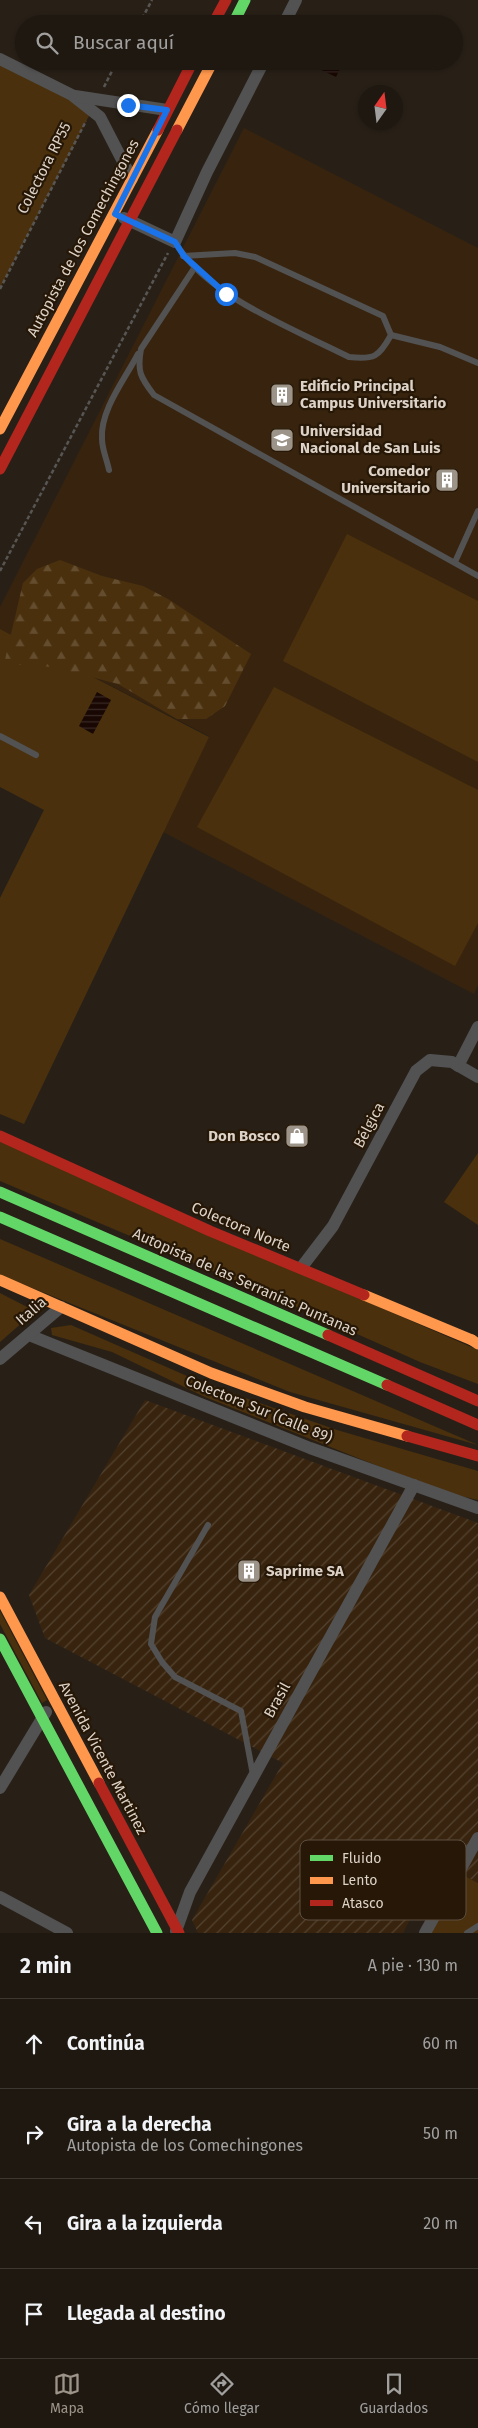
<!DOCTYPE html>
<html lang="es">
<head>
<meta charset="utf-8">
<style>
	:root { --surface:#1e1811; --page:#26211a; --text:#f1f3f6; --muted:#a1a09f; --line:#3c3731; --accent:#9d9489 }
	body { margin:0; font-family:"Fira Sans",sans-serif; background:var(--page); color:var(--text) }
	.compass { position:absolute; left:358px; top:85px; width:45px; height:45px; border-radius:50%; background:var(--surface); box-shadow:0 1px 4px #0004; rotate:14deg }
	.stop { position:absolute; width:15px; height:15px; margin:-11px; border:4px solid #1a73e8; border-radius:50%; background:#fff }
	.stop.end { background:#1a73e8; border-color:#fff; box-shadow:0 1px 5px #0008 }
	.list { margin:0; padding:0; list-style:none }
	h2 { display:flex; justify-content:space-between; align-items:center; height:65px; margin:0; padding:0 20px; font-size:21px }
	h2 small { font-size:16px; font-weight:400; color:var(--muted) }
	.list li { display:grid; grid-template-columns:32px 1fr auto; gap:15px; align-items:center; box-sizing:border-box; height:90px; padding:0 20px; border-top:1px solid var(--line) }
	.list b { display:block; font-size:19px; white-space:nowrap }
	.list p { margin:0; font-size:16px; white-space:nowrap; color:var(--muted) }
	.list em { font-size:16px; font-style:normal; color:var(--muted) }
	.icon { flex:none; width:28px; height:28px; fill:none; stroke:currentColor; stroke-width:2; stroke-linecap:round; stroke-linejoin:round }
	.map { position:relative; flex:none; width:478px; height:1933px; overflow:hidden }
	.search { position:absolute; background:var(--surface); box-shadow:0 1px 4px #0004; left:15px; right:15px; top:15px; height:55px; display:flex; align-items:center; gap:12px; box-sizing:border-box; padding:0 18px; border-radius:28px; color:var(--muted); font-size:19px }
	.sheet { height:425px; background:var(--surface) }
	nav { display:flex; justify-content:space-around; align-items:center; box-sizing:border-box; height:70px; border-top:1px solid var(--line); background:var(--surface); font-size:14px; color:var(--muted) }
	nav a { display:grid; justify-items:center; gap:2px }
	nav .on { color:var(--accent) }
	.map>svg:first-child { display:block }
	.built { fill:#38240e }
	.industrial { fill:url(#industrial-furrows) }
	.grass { fill:#4a300d }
	.forest { fill:url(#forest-firs) }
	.water { fill:url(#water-rules) }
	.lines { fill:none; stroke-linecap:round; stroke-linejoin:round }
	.path { stroke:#585654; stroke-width:2.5; stroke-dasharray:4 2.5; stroke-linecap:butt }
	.lane { stroke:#525253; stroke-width:6 }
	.street { stroke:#525253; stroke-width:12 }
	.fast { stroke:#63d668; stroke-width:11 }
	.slow { stroke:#ff974d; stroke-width:11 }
	.jam { stroke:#b3261e; stroke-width:11 }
	.route { stroke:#1a73e8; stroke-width:6 }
	.labels { text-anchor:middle; stroke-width:4.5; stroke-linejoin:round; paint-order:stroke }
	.street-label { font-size:15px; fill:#dcd2c7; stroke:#261706 }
	.poi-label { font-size:15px; font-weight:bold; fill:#dcd2c7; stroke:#261706; text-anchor:start }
	.key { fill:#261706; stroke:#5d4f40; stroke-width:1 }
	.key-label { font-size:14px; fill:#dcd2c7 }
</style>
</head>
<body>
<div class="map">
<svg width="478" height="1933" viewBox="0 0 478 1933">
	<defs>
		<pattern id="industrial-furrows" width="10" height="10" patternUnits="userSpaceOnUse" patternTransform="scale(1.25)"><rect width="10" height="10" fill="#38240e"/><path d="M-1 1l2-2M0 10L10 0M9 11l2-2" fill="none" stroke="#544330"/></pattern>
		<pattern id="forest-firs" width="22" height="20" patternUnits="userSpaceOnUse" patternTransform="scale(1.25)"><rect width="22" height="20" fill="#4a300d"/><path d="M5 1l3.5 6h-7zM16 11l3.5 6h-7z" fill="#644d2f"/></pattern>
		<pattern id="water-rules" width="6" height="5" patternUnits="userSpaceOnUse" patternTransform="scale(1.25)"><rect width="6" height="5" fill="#180702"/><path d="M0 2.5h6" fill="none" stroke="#392a25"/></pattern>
	</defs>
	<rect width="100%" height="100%" fill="#282017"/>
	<path class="built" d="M244 128 478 248V985L474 994 163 832 209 736 0 629V607Z"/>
	<path class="industrial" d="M145 1400 478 1523V1883L439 1863 403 1933H198L192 1920 283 1763 45 1638 29 1595Z"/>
	<g class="grass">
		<path d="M0 60 93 108 0 288Z"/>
		<path d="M347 534 478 601V762L283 661Z"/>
		<path d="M0 629 209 737 24 1124 0 1114V898L44 810 0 787Z"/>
		<path d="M274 687 478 790V923L455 966 197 827Z"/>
		<path d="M0 1142 478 1350V1384L420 1362 265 1293 0 1181Z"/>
		<path d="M478 1153V1225L444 1202Z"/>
		<path d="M0 1239 478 1445 290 1392 0 1275Z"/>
		<path d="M0 1293 31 1309 32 1314 0 1342Z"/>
		<path d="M71 1325 187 1376 248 1399 337 1430 478 1471V1500L456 1495 383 1468 205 1397 112 1352 52 1335 51 1328Z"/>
		<path d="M0 1611 47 1700 42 1703 0 1624Z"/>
		<path d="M459 1873 478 1883V1933H425Z"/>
	</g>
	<path class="forest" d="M60 560 102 576 143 586 168 599 251 654 225 706 206 719H177L118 684 53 667 4 664 23 583 37 569Z"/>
	<g class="water">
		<path d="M317 61H329L341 67 336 77 315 67Z"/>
		<path d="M97 692 111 700 93 734 79 726Z"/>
	</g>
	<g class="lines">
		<g class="path">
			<path d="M139 24 152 0"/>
			<path d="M104 87 117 61"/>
			<path d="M0 289 86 121"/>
			<path d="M0 571 168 253"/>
		</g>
		<g class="lane">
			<path d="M175 242C206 296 294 329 349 357 374 360 379 357 391 335L383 316 255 257 235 253 183 256"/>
			<path d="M195 267 141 349C137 371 140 377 154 395L478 576"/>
			<path d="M391 335 440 347 478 363"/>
			<path d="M109 470C107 460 102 449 102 439 100 410 125 379 138 354"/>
			<path d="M455 562 478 511"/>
			<path d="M0 736 36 755"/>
			<path d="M208 1525 155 1617 151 1644 162 1662 175 1677 241 1711 253 1775"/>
			<path d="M467 1933 478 1926"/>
		</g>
		<g class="street">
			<path d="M284 24 296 0"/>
			<path d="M0 59 72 95 100 117 132 179"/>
			<path d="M75 96 167 110"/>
			<path d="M124 218 175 242 207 172 264 61"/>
			<path d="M458 1066 478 1027"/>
			<path d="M301 1268 333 1226 416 1071 430 1060 452 1062 478 1077"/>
			<path d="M29 1335 310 1448 478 1508"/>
			<path d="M0 1359 61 1307"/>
			<path d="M0 1788 46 1712"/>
			<path d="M0 1897 67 1933"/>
			<path d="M176 1931 190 1892 414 1485"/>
			<path d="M425 1933 478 1838"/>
		</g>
		<g class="fast">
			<path d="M233 24 245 0"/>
			<path d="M0 1192 328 1335"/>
			<path d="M0 1217 387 1385"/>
			<path d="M0 1639 157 1933"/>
		</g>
		<g class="slow">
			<path d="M177 130 213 61"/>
			<path d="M0 429 158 130"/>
			<path d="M0 1280 211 1373 305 1407 407 1436"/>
			<path d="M364 1295 472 1340"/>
			<path d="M472 1340 478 1344"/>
			<path d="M0 1597 99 1783"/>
		</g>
		<g class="jam">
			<path d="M213 24 226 0"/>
			<path d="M158 130 193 61"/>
			<path d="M0 469 177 130"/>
			<path d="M0 1136 210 1231 364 1295"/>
			<path d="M328 1335 478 1401"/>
			<path d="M387 1385 478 1425"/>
			<path d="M407 1436 478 1456"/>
			<path d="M99 1783 179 1933"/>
		</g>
	</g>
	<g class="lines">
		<path class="route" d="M128 105 167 110 115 214 175 242 184 256 226 294"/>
	</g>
	<defs>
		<g id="building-square" transform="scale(1.25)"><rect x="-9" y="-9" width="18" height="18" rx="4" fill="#9d9489" stroke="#261706"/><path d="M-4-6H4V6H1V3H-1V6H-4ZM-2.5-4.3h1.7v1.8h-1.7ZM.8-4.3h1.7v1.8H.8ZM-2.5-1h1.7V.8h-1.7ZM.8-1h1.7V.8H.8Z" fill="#fff"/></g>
		<g id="university-square" transform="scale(1.25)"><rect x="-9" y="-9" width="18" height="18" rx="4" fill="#9d9489" stroke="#261706"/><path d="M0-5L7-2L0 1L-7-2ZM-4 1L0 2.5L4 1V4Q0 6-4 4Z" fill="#fff"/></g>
		<g id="shop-square" transform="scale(1.25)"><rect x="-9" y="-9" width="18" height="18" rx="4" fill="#9d9489" stroke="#261706"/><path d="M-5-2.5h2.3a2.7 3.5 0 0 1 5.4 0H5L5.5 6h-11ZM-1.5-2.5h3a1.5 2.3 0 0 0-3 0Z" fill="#fff"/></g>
	</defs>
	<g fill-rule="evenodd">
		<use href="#building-square" x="282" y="395"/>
		<use href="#university-square" x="282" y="440"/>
		<use href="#building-square" x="447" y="480"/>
		<use href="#shop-square" x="297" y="1136"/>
		<use href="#building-square" x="249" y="1571"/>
	</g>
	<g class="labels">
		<g class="street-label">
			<text transform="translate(44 168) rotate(-63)" y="5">Colectora RP55</text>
			<text transform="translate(83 238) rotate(-62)" y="5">Autopista de los Comechingones</text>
			<text transform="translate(369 1125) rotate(-62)" y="5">Bélgica</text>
			<text transform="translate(241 1227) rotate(23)" y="5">Colectora Norte</text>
			<text transform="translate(245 1282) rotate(24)" y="5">Autopista de las Serranías Puntanas</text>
			<text transform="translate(31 1311) rotate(-41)" y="5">Italia</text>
			<text transform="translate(259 1409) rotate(22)" y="5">Colectora Sur (Calle 89)</text>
			<text transform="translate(277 1700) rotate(-61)" y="5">Brasil</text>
			<text transform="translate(103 1758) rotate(62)" y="5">Avenida Vicente Martinez</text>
		</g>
		<g class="poi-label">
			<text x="300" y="391">Edificio Principal<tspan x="300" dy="17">Campus Universitario</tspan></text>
			<text x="300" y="436">Universidad<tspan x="300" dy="17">Nacional de San Luis</tspan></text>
			<text x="430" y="476" text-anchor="end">Comedor<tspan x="430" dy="17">Universitario</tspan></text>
			<text x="280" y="1141" text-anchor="end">Don Bosco</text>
			<text x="266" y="1576">Saprime SA</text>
		</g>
	</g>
	<rect x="300" y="1840" width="166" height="80" rx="8" class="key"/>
	<rect x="310" y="1855" width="23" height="6" fill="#63d668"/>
	<rect x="310" y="1877" width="23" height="7" fill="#ff974d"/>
	<rect x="310" y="1900" width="23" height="6" fill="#b3261e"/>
	<g class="key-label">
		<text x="342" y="1863">Fluido</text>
		<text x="342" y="1885">Lento</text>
		<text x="342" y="1908">Atasco</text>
	</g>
</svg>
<svg class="compass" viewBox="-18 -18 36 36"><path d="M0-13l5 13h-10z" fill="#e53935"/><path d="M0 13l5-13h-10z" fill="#a1a09f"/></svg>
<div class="stop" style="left:226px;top:294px"></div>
<div class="stop end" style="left:128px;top:105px"></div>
<div class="search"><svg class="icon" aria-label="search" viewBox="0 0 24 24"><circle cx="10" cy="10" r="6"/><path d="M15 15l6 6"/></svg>Buscar aquí</div>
</div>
<section class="sheet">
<h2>2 min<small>A pie · 130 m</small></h2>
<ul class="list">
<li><svg class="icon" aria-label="ahead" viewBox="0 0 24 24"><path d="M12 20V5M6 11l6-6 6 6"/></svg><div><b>Continúa</b></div><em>60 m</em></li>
<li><svg class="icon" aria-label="right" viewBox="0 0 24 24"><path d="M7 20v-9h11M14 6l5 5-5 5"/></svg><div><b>Gira a la derecha</b><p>Autopista de los Comechingones</p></div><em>50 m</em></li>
<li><svg class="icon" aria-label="left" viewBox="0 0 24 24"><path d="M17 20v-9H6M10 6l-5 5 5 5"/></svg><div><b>Gira a la izquierda</b></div><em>20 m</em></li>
<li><svg class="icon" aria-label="arrive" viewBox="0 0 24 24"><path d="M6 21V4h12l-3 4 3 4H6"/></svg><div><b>Llegada al destino</b></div></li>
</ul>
</section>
<nav>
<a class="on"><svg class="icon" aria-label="map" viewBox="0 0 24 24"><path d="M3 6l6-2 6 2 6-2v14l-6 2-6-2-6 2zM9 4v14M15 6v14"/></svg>Mapa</a>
<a><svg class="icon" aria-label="directions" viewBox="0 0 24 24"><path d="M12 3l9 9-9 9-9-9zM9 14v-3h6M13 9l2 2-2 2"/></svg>Cómo llegar</a>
<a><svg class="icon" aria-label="saved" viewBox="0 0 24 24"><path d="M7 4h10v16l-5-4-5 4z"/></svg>Guardados</a>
</nav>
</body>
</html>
